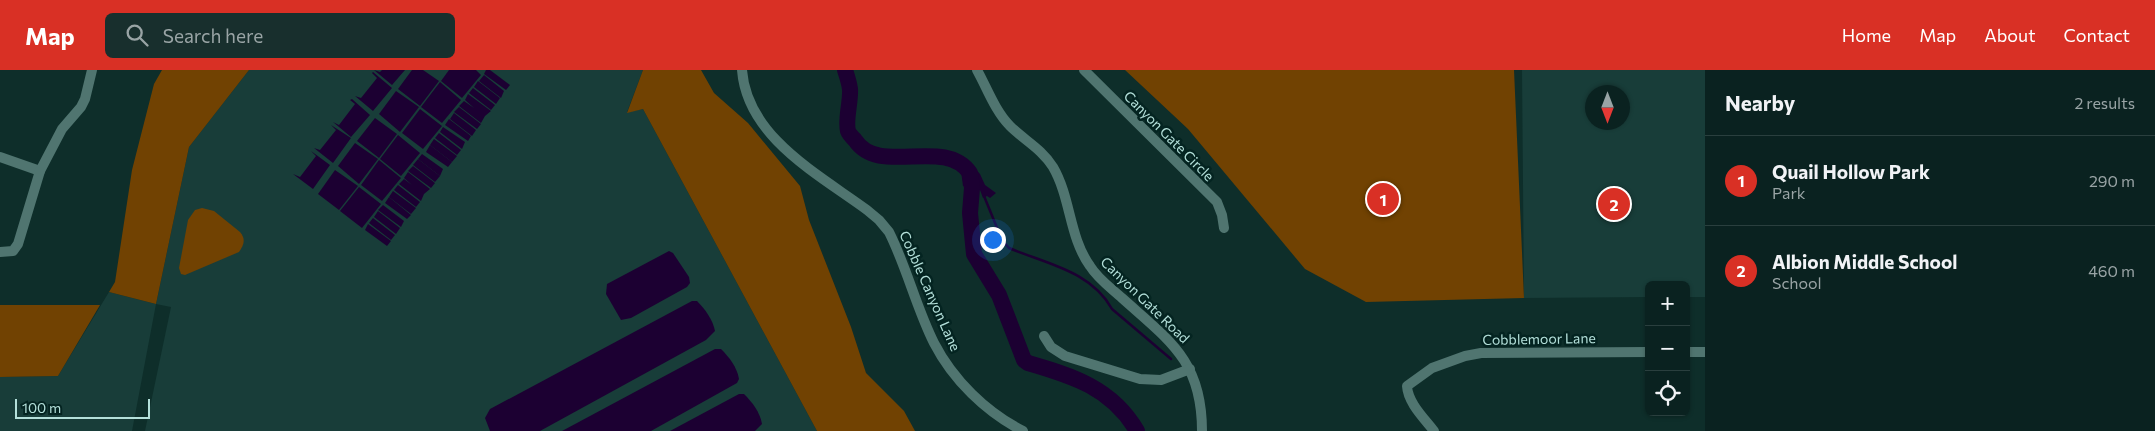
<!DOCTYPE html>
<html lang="en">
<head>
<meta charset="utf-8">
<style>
	:root { --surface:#0a2220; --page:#182f2d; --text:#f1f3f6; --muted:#99a4a5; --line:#2a3f3e; --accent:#d93025 }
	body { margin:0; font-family:Commissioner,sans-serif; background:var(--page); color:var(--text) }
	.controls { position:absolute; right:15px; bottom:15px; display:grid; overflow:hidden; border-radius:8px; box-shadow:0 1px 4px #0004 }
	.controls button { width:45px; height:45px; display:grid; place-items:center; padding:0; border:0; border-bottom:1px solid var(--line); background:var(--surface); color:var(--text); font:25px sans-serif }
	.compass { position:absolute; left:1585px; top:15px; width:45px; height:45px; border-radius:50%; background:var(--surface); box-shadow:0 1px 4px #0004; rotate:180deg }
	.scale { position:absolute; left:15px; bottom:12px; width:135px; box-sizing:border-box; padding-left:5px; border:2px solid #b4e0da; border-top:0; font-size:14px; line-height:18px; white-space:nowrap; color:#b4e0da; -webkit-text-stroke:4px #042421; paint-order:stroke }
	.you { position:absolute; left:992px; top:169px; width:18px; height:18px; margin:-12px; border:4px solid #fff; border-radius:50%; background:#1a73e8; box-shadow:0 0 0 8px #1a73e833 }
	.badge { display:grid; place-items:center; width:32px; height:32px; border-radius:50%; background:var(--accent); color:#fff; font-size:16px; font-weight:700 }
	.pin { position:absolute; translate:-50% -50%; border:2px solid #fff; box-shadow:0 1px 5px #0006 }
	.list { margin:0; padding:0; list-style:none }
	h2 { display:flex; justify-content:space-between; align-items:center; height:65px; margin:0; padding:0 20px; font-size:21px }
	h2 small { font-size:16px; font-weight:400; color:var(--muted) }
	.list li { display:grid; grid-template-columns:32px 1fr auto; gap:15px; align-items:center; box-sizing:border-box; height:90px; padding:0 20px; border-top:1px solid var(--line) }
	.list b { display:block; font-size:19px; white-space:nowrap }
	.list p { margin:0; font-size:16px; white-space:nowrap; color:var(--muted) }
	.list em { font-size:16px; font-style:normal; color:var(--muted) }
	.icon { flex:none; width:28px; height:28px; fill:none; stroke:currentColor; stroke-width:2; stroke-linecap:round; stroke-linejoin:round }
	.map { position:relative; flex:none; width:1705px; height:361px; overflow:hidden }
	header { display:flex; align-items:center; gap:30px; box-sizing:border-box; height:70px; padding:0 25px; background:var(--accent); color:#fff }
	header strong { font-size:24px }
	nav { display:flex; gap:28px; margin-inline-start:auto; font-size:18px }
	.search { width:350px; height:45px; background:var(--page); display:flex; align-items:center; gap:12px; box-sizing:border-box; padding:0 18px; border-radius:8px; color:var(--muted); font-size:19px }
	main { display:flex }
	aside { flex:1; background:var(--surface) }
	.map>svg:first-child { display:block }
	.built { fill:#183d39; fill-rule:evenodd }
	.green { fill:#714202 }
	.water { fill:#1c0032 }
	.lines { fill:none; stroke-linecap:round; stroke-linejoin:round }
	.stream { stroke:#1c0032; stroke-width:2.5 }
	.river { stroke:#1c0032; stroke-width:16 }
	.street { stroke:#507570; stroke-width:10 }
	.labels { text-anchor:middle; stroke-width:5; stroke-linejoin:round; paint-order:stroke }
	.street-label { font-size:14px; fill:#b4e0da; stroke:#042421 }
</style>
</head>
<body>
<header>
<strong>Map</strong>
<div class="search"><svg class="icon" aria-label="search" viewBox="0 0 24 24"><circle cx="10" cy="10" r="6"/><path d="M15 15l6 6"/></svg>Search here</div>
<nav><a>Home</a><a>Map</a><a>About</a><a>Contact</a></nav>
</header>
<main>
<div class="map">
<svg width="1705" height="361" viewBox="0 0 1705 361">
	<rect width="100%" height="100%" fill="#0e2e2a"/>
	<g class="built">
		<path d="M249 0H643L627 42 643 39 817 361H145L171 237 156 234 132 361H0V307L58 306 109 222 156 234 189 77Z"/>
		<path d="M1522 0H1705V227H1686V215H1649V227L1524 228ZM1592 22H1622V52H1592Z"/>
	</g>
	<g class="green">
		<path d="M162 0H249L189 77 156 234 109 222 115 212 132 100 154 14Z"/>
		<path d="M643 0H701L714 23 748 53 800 116 809 150 851 257 866 303 904 341 915 361H817L643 39 627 43Z"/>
		<path d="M1125 0H1514L1524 228 1366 232 1305 199 1188 59Z"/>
		<path d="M202 138 214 141 240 162C246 169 244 175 239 182L185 205 181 204 179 198 188 150 195 140Z"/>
		<path d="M0 235H100L58 306 0 307Z"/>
	</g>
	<g class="water">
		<path d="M374 0 380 2 382 0H405L392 15Z"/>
		<path d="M412 0H423L439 11 420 36 398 19Z"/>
		<path d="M449 0H476L481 5 462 28 441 11Z"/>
		<path d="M486 0H490L510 15 506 20 484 4Z"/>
		<path d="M373 2 392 18 373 41 355 26 361 28 377 8 372 3Z"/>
		<path d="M484 5 504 21 501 28 479 11Z"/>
		<path d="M478 11 500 28 496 34 474 17Z"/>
		<path d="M440 12 461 30 442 53 421 37Z"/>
		<path d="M473 18 495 35 491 40 469 23Z"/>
		<path d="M396 21 419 37 400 62 379 44Z"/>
		<path d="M468 24 491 41 485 46 481 53 459 36 464 31 474 38 465 30Z"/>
		<path d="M352 29 370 45 351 67 333 52 339 55 355 34 350 30Z"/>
		<path d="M459 37 481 54 477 59 454 42Z"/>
		<path d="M420 39 442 56 423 79 402 63Z"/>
		<path d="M454 43 476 60 472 66 450 49Z"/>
		<path d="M375 48 397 64 379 88 357 71Z"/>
		<path d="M449 49 471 66 468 71 445 55Z"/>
		<path d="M331 55 351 68 333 93 314 78 320 80 336 60Z"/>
		<path d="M443 57 465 72 462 79 440 62Z"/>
		<path d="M439 63 461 80 457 85 435 68Z"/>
		<path d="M398 65 420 83 401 106 380 89Z"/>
		<path d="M434 69 457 86 452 92 430 75Z"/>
		<path d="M355 73 378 89 359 114 338 96Z"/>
		<path d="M430 75 452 92 448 97 426 82Z"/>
		<path d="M311 81 330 95 313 119 293 104 300 107 316 86Z"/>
		<path d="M422 84 443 99 440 106 418 89Z"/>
		<path d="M418 89 440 106 435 112 413 95Z"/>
		<path d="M379 90 401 108 382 131 361 115Z"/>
		<path d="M956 90 968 93 973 96 980 104 985 115 996 123 990 128 987 126 983 128 980 120 963 116 961 101Z"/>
		<path d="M413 96 435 113 431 118 408 101Z"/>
		<path d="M335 100 358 116 339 140 318 124Z"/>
		<path d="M408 102 430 119 424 124 421 131 399 114 404 109 412 115 404 108Z"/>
		<path d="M398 115 420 132 416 137 394 120Z"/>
		<path d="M359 117 381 134 362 158 340 141Z"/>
		<path d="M393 121 416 138 411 144 389 127Z"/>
		<path d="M389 127 411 145 407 149 385 133Z"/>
		<path d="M383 135 404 151 401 157 378 140Z"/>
		<path d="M378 141 400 158 396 164 374 147Z"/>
		<path d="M373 148 395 165 391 170 369 153Z"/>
		<path d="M368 154 391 171 387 176 365 160Z"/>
		<path d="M669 181 673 183 689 207 690 213 687 217 631 248 621 250 606 224 607 214Z"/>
		<path d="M692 231H697C705 239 713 250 715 261L706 270 540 361H490L485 348 490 339Z"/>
		<path d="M715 279H721C729 287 737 297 739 309L737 313 651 361H562Z"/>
		<path d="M739 324H744C752 332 760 342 762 354L755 361H670Z"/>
	</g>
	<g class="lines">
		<path class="stream" d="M984 126 1002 170 1009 178C1047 194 1091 201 1112 239L1171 289"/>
		<path class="river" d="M845 0C847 6 849 12 850 19 851 31 845 50 848 61 849 64 853 68 855 70 879 107 944 66 970 103L972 118 970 143 974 184 999 225 1024 290 1028 293C1073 306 1112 318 1137 361"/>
		<g class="street">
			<path d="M742 0C747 67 818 104 867 140L879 150 889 162C907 198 916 237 934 273 953 310 986 342 1023 361"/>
			<path d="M977 0C987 18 995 41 1010 56 1024 70 1042 79 1053 97 1071 128 1069 167 1090 196 1098 209 1111 218 1122 228 1170 271 1202 291 1202 361"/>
			<path d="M1084 0 1217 132 1222 145 1224 158"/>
			<path d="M0 87 40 101"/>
			<path d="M0 182 13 181 18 174 40 101 62 59 81 37 85 29 92 0"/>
			<path d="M1044 266 1051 277 1065 286 1140 309 1161 310 1190 299"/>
			<path d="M1686 282H1705"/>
			<path d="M1434 361C1424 348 1408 333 1407 316L1432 298 1465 286 1481 283 1649 282"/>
		</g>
	</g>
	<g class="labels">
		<g class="street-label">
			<text transform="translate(1169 66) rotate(45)" y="5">Canyon Gate Circle</text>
			<text transform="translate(930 221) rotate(66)" y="5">Cobble Canyon Lane</text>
			<text transform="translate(1145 230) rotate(44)" y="5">Canyon Gate Road</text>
			<text transform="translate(1539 269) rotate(-1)" y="5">Cobblemoor Lane</text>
		</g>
	</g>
</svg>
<div class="controls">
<button>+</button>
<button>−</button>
<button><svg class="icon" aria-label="locate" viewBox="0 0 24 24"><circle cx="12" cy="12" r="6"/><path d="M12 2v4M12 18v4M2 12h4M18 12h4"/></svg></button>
</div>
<svg class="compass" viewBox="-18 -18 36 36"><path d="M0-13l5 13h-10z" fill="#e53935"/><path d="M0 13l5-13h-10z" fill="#99a4a5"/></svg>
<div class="scale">100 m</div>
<div class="you"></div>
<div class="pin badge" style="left:1383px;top:129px">1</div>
<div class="pin badge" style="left:1614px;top:134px">2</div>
</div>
<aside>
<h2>Nearby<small>2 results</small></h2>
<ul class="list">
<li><span class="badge">1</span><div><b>Quail Hollow Park</b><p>Park</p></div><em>290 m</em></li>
<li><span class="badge">2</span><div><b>Albion Middle School</b><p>School</p></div><em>460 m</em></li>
</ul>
</aside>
</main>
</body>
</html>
